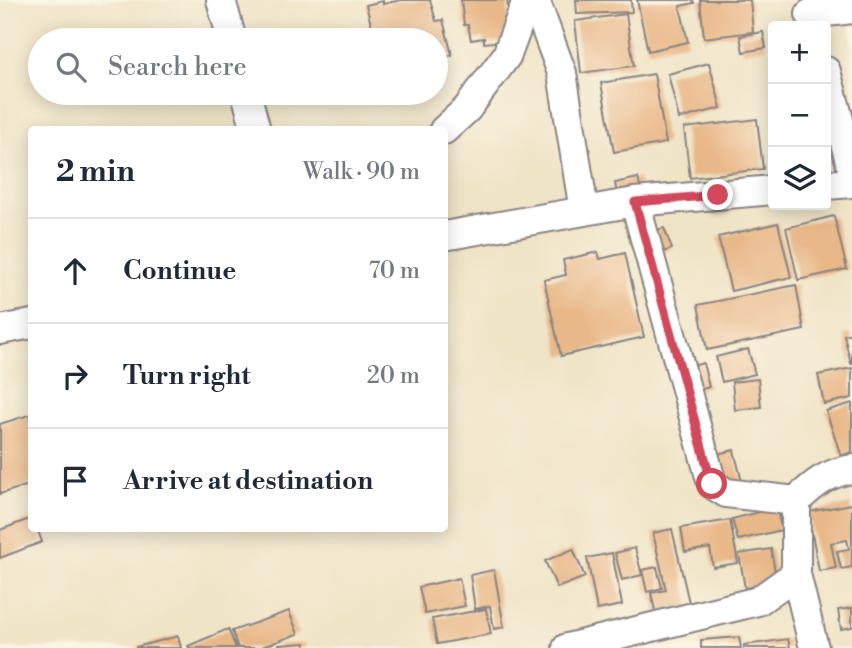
<!DOCTYPE html>
<html lang="en">
<head>
<meta charset="utf-8">
<style>
	:root { --surface:#fff; --page:#f2f2f3; --text:#1f2937; --muted:#747a83; --line:#e0e1e3 }
	body { margin:0; font-family:"Libre Bodoni",serif; background:var(--page); color:var(--text) }
	.controls { position:absolute; right:21px; top:21px; display:grid; overflow:hidden; border-radius:7px; box-shadow:0 4px 18px #0003 }
	.controls button { width:63px; height:63px; display:grid; place-items:center; padding:0; border:0; border-bottom:2px solid var(--line); background:var(--surface); color:var(--text); font:35px sans-serif }
	.stop { position:absolute; width:21px; height:21px; margin:-16px; border:5px solid #d1495b; border-radius:50%; background:#fff }
	.stop.end { background:#d1495b; border-color:#fff; box-shadow:0 2px 7px #0008 }
	.list { margin:0; padding:0; list-style:none }
	h2 { display:flex; justify-content:space-between; align-items:center; height:91px; margin:0; padding:0 28px; font-size:30px }
	h2 small { font-size:23px; font-weight:400; color:var(--muted) }
	.list li { display:grid; grid-template-columns:46px 1fr auto; gap:21px; align-items:center; box-sizing:border-box; height:105px; padding:0 28px; border-top:2px solid var(--line) }
	.list b { display:block; font-size:26px; white-space:nowrap }
	.list em { font-size:23px; font-style:normal; color:var(--muted) }
	.icon { flex:none; width:38px; height:38px; fill:none; stroke:currentColor; stroke-width:2; stroke-linecap:round; stroke-linejoin:round }
	.map { position:relative; flex:none; width:852px; height:648px; overflow:hidden }
	.search { position:absolute; background:var(--surface); box-shadow:0 4px 18px #0003; left:28px; top:28px; width:420px; height:77px; display:flex; align-items:center; gap:18px; box-sizing:border-box; padding:0 24px; border-radius:38px; color:var(--muted); font-size:26px }
	.panel { position:absolute; background:var(--surface); box-shadow:0 4px 18px #0003; left:28px; top:126px; width:420px; height:406px; border-radius:7px }
	.map>svg:first-child { display:block }
	.building { fill:#e9b889 }
	.lines { fill:none; stroke-linecap:round; stroke-linejoin:round }
	.minor-casing { stroke:#898381; stroke-width:32 }
	.minor { stroke:#fff; stroke-width:28 }
	.route { stroke:#d1495b; stroke-width:9 }
</style>
</head>
<body>
<div class="map">
<svg width="852" height="648" viewBox="0 0 852 648">
	<rect width="100%" height="100%" fill="#fcf5e5"/>
	<filter id="ink" filterUnits="userSpaceOnUse"><feTurbulence type="fractalNoise" baseFrequency=".0143" numOctaves="2"/><feDisplacementMap in="SourceGraphic" scale="14" xChannelSelector="R" yChannelSelector="G"/><feConvolveMatrix kernelMatrix="1 2 1 2 8 2 1 2 1" color-interpolation-filters="sRGB"/></filter>
	<filter id="wash" filterUnits="userSpaceOnUse"><feTurbulence type="fractalNoise" baseFrequency=".00686" numOctaves="4" result="noise"/><feDisplacementMap in="SourceGraphic" scale="28" xChannelSelector="R" yChannelSelector="G"/><feGaussianBlur stdDeviation="1.57" result="paint"/><feColorMatrix in="noise" values="0 0 0 0 0 0 0 0 0 0 0 0 0 0 0 0 0 1.4 0 .05"/><feComposite in="paint" operator="in"/></filter>
	<g filter="url(#wash)">
		<rect width="100%" height="100%" fill="#f0e4c7"/>
		<g id="blocks">
			<g class="building">
				<path d="M401 0H430L436 21 443 20 452 55 436 59V40H375L366 5 383 1V4Z"/>
				<path d="M461 0H507L511 35 503 41 484 43V38L471 40 468 25H464Z"/>
				<path d="M576 0H631L632 12 577 14Z"/>
				<path d="M637 0H693L694 3 680 6 688 42 648 51Z"/>
				<path d="M700 0H750L753 32 704 38Z"/>
				<path d="M626 14 634 66 581 73 575 21Z"/>
				<path d="M763 32 766 48 743 52 740 36Z"/>
				<path d="M709 63 721 108 679 119 668 74Z"/>
				<path d="M654 74 666 143 614 152 601 83Z"/>
				<path d="M757 119 763 169 690 178 684 128Z"/>
				<path d="M638 178 642 195 618 199 615 183Z"/>
				<path d="M834 216 847 269 798 280 786 228Z"/>
				<path d="M778 223 791 277 731 291 718 237Z"/>
				<path d="M664 228 672 249 658 254 650 232Z"/>
				<path d="M598 252 600 259 625 253 644 337 561 356 544 280 566 275 563 260Z"/>
				<path d="M796 285 804 330 707 350 698 305Z"/>
				<path d="M852 333V364H851L844 335Z"/>
				<path d="M748 349 755 374 722 382 716 357Z"/>
				<path d="M703 363 709 387 692 392 685 368Z"/>
				<path d="M852 368V398L824 404 818 375Z"/>
				<path d="M758 379 761 407 735 410 732 382Z"/>
				<path d="M852 403V452L841 456 826 411Z"/>
				<path d="M32 414V484L0 494V424Z"/>
				<path d="M734 450 743 486 726 490 717 454Z"/>
				<path d="M852 504V567L841 569 837 551 849 549 847 540 831 543 836 568 819 571 808 512Z"/>
				<path d="M776 508 782 530 738 540 732 519Z"/>
				<path d="M32 518V528H37L42 542 0 558V530Z"/>
				<path d="M730 520 738 563 713 567 710 548 685 552 681 528Z"/>
				<path d="M672 529 690 607 656 615 651 593 666 590 653 533Z"/>
				<path d="M635 548 642 575 622 580 615 553Z"/>
				<path d="M573 549 585 577 557 588 545 561Z"/>
				<path d="M771 549 777 583 745 588 739 554Z"/>
				<path d="M612 553 622 605 597 610 587 558Z"/>
				<path d="M657 567 662 588 647 592 642 570Z"/>
				<path d="M494 570 504 627 494 629 490 606 475 609 470 575Z"/>
				<path d="M459 578 465 606 425 614 419 587Z"/>
				<path d="M852 608V627L841 629 838 610Z"/>
				<path d="M486 609 491 634 437 644 432 619Z"/>
				<path d="M289 611 298 634 259 648H238L232 631Z"/>
				<path d="M228 629 236 648H189L188 646Z"/>
				<path d="M178 636 181 648H136V647Z"/>
				<path d="M739 637 741 648H701V640Z"/>
				<path d="M788 639 790 648H744V645Z"/>
				<path d="M305 643V648H279V645Z"/>
			</g>
		</g>
	</g>
	<g filter="url(#ink)">
		<use href="#blocks" fill-opacity="0" stroke="#898381" stroke-width="2"/>
		<g class="lines">
			<g class="minor-casing">
				<g id="minor">
					<path d="M221 0 232 40"/>
					<path d="M535 0 562 73 584 211"/>
					<path d="M810 14 852 9"/>
					<path d="M826 71 852 169"/>
					<path d="M246 93 256 130"/>
					<path d="M444 130 467 109 507 55 527 0"/>
					<path d="M826 185 852 183"/>
					<path d="M635 202 712 484 726 493 796 501"/>
					<path d="M444 236 635 202 773 190"/>
					<path d="M0 330 32 324"/>
					<path d="M796 574 814 648"/>
					<path d="M567 648 758 601 796 574V501C814 484 827 473 852 469"/>
				</g>
			</g>
			<use href="#minor" class="minor"/>
		</g>
	</g>
	<g class="lines" filter="url(#ink)">
		<path class="route" d="M712 484 635 202 718 195"/>
	</g>
</svg>
<div class="controls">
<button>+</button>
<button>−</button>
<button><svg class="icon" aria-label="layers" viewBox="0 0 24 24"><path d="M12 4l9 5-9 5-9-5zM3 14l9 5 9-5"/></svg></button>
</div>
<div class="stop" style="left:712px;top:484px"></div>
<div class="stop end" style="left:718px;top:195px"></div>
<div class="search"><svg class="icon" aria-label="search" viewBox="0 0 24 24"><circle cx="10" cy="10" r="6"/><path d="M15 15l6 6"/></svg>Search here</div>
<section class="panel">
<h2>2 min<small>Walk · 90 m</small></h2>
<ul class="list">
<li><svg class="icon" aria-label="ahead" viewBox="0 0 24 24"><path d="M12 20V5M6 11l6-6 6 6"/></svg><div><b>Continue</b></div><em>70 m</em></li>
<li><svg class="icon" aria-label="right" viewBox="0 0 24 24"><path d="M7 20v-9h11M14 6l5 5-5 5"/></svg><div><b>Turn right</b></div><em>20 m</em></li>
<li><svg class="icon" aria-label="arrive" viewBox="0 0 24 24"><path d="M6 21V4h12l-3 4 3 4H6"/></svg><div><b>Arrive at destination</b></div></li>
</ul>
</section>
</div>
</body>
</html>
